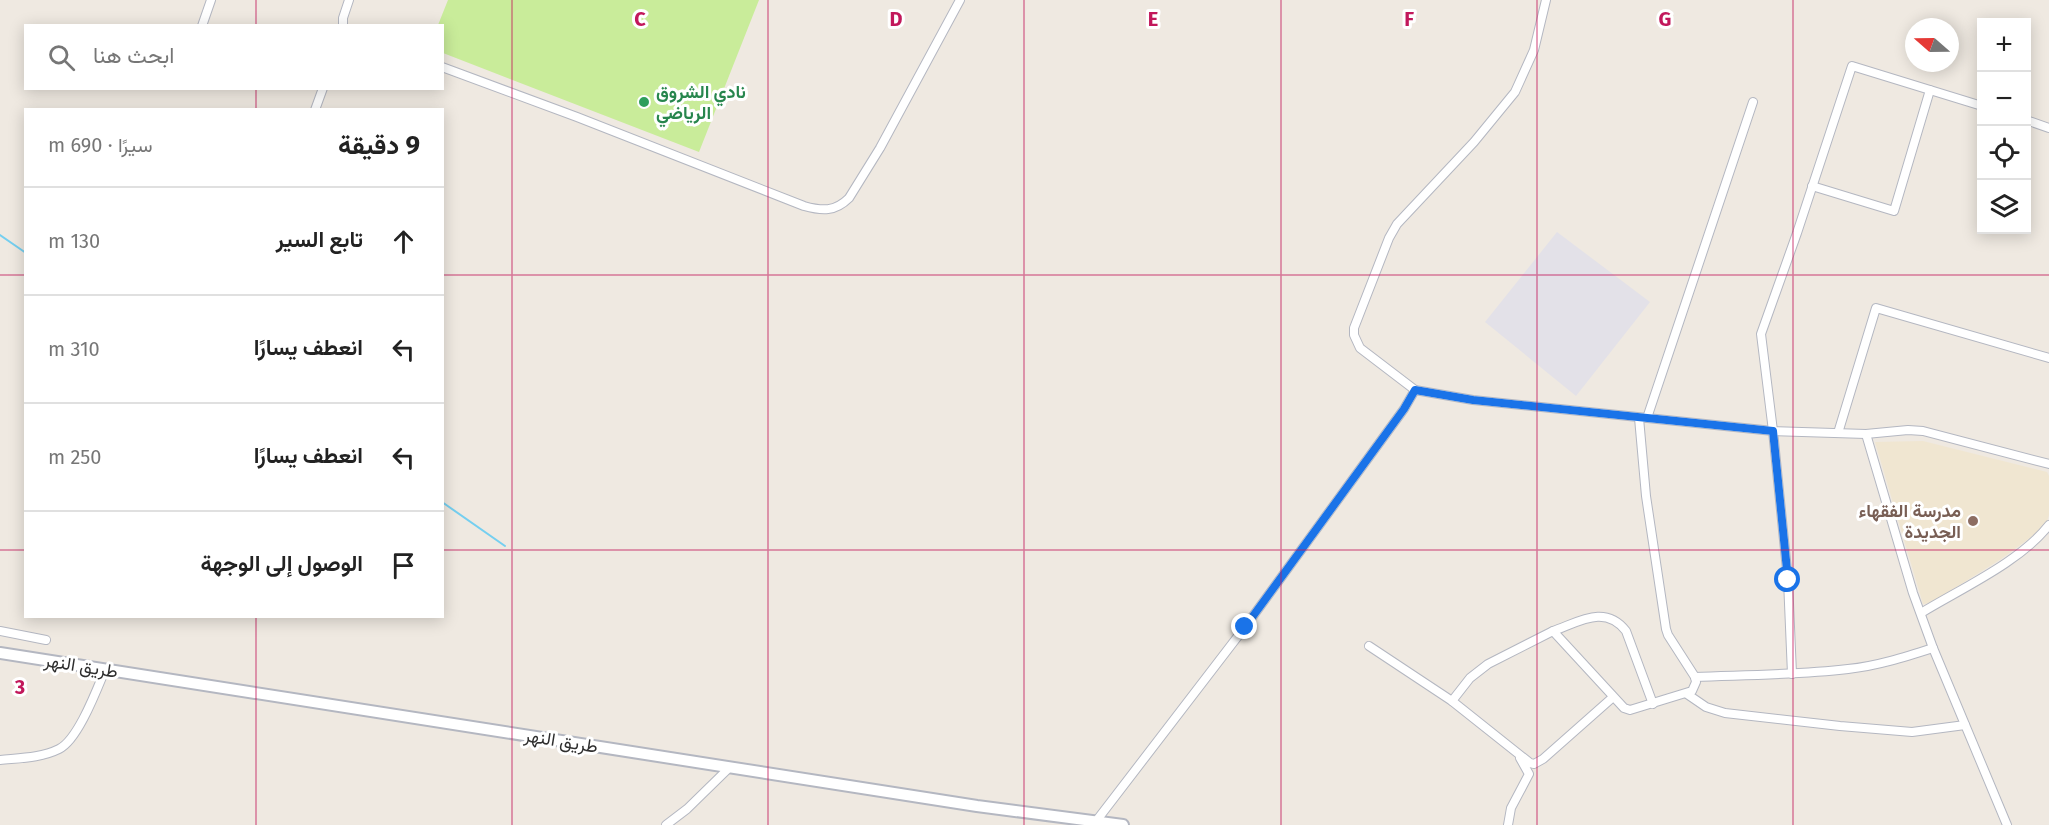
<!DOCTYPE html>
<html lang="ar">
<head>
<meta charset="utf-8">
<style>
	:root { --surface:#fff; --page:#f6f6f6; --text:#222; --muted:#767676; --line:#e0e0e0 }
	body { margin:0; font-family:"Fira Sans",Vazirmatn,sans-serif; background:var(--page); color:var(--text); direction:rtl }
	.controls { position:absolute; right:18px; top:18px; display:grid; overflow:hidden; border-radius:0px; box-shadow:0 3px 15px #0003 }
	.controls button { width:54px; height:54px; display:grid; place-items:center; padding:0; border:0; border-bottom:2px solid var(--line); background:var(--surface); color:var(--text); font:30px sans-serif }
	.compass { position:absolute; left:1905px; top:18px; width:54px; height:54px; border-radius:50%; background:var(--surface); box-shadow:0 3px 15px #0003; rotate:290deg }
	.stop { position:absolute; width:18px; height:18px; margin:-14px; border:4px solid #1a73e8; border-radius:50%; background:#fff }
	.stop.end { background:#1a73e8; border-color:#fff; box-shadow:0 2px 6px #0008 }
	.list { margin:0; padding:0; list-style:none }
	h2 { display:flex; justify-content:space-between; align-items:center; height:78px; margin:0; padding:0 24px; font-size:26px }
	h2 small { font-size:20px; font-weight:400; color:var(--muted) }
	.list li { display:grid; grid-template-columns:39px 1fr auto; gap:18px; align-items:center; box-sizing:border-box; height:108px; padding:0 24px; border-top:2px solid var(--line) }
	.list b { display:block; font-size:22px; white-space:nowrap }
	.list em { font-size:20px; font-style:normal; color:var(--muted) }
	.icon { flex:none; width:33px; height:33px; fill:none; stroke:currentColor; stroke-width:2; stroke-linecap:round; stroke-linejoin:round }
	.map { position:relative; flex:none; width:2049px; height:825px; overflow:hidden; direction:ltr }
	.search { position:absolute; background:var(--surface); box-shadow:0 3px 15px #0003; left:24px; top:24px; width:420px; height:66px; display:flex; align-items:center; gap:15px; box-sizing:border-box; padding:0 21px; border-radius:0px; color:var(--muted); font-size:22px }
	.panel { position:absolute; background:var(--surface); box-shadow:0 3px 15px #0003; left:24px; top:108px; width:420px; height:510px; border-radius:0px; direction:rtl }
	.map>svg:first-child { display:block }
	.industrial { fill:#e3e1e8 }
	.education { fill:#f0e6d1 }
	.pitch { fill:#c9ec9a }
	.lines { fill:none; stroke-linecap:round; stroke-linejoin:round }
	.stream { stroke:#75cff0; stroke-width:2 }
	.street-casing { stroke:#b4b7c1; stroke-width:10 }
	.secondary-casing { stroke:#b4b7c1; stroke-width:14 }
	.street { stroke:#fff; stroke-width:8 }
	.secondary { stroke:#fff; stroke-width:10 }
	.route { stroke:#1a73e8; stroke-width:8 }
	.grid { fill:none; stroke:#c2185b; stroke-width:1.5; stroke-opacity:0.55 }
	.leisure-dot { fill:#2e9e5b; stroke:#fff; stroke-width:2 }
	.education-dot { fill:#8d6e63; stroke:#fff; stroke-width:2 }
	.labels { text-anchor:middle; stroke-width:6; stroke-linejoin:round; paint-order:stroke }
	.leisure-label { font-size:18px; font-weight:bold; fill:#27864d; stroke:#fff; text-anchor:start }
	.education-label { font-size:18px; font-weight:bold; fill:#785e54; stroke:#fff; text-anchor:end }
	.street-label { font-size:18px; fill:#2e2e2e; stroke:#fff }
	.grid-label { font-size:20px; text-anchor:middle; font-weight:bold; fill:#c2185b; stroke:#fff; stroke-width:6; stroke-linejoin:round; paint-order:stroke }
</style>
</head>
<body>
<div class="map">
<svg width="2049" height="825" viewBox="0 0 2049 825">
	<rect width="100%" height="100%" fill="#efe9e1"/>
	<path class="industrial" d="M1557 232 1650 302 1576 396 1485 322Z"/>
	<path class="education" d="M1923 441 2047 472 2049 476V515L2045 527 2001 559 1931 603 1923 604 1875 442Z"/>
	<path class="pitch" d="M448 0H759L699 152 443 53 442 26 438 25Z"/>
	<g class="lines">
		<g class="stream">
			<path d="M0 235 26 253"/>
			<path d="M442 502 505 546"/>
		</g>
		<g class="street-casing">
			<g id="street">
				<path d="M202 26 211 0"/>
				<path d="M343 26V18L349 0"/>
				<path d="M442 67 577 117 804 206C822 211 835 212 849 198L880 148 960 0"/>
				<path d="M315 110 323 88"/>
				<path d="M2026 120 2049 128"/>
				<path d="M1812 186 1894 211 1930 90"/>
				<path d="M1415 390 1473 400 1773 431 1866 434 1908 430 1923 431 2049 464"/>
				<path d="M1647 418 1753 102"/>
				<path d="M1838 433 1876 308 2049 358"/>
				<path d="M1866 434 1913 593 1933 648 2007 825"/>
				<path d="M1921 613C1962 588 2020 562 2049 525"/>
				<path d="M0 631 46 640"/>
				<path d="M1553 631C1579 622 1605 604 1626 631L1653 704"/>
				<path d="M1369 646 1452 701 1530 763 1534 764 1543 759 1612 698"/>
				<path d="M1792 674 1788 580 1773 431 1761 334 1797 233 1852 66 1982 106"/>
				<path d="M1695 677C1746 675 1797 675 1848 669 1877 666 1905 657 1933 648"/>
				<path d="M1687 694 1706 707 1725 713 1840 726 1912 732 1965 725"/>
				<path d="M1452 701 1470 678 1488 664 1553 631 1624 708 1630 710 1692 691 1696 682 1695 677 1668 635 1666 629 1646 496 1639 418"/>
				<path d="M0 760C20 758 41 758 59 749 78 740 97 689 105 670"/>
				<path d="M1097 820 1245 627 1404 409 1415 390 1360 348 1354 335V328L1389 238 1397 224 1474 142 1515 92 1534 50 1546 0"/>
				<path d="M666 825 687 809 729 768"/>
				<path d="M1508 825 1511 808 1529 774 1520 758"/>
			</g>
		</g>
		<g class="secondary-casing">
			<path id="secondary" d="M0 653 977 806 1123 825"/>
		</g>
		<use href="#street" class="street"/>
		<use href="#secondary" class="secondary"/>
	</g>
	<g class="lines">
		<path class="route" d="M1245 627 1404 409 1415 390 1473 400 1773 431 1788 580"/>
	</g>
	<path class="grid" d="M256 0V26M512 0V825M768 0V825M1024 0V825M1281 0V825M1537 0V825M1793 0V825M256 88V110M0 275H26M442 275H2049M0 550H26M442 550H2049M256 616V825"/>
	<circle class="leisure-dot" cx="644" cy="102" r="6"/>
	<circle class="education-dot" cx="1973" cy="521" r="6"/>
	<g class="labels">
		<g class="leisure-label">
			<text x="656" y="98">نادي الشروق<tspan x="656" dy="21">الرياضي</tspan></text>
		</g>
		<g class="education-label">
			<text x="1961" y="517">مدرسة الفقهاء<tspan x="1961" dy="21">الجديدة</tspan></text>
		</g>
		<g class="street-label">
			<text transform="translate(81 666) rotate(9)" y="6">طريق النهر</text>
			<text transform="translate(561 741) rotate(9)" y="6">طريق النهر</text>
		</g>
	</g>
	<g class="grid-label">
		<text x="640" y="26">C</text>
		<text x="896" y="26">D</text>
		<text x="1153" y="26">E</text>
		<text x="1409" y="26">F</text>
		<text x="1665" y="26">G</text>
		<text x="20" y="694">3</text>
	</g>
</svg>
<div class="controls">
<button>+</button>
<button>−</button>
<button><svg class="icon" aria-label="locate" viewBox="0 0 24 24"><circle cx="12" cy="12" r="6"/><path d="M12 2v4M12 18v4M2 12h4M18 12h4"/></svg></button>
<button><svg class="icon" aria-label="layers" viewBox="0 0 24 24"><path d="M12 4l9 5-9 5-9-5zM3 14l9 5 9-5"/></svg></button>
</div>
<svg class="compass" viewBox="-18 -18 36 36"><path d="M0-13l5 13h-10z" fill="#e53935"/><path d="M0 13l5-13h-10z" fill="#767676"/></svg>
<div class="stop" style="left:1788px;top:580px"></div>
<div class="stop end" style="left:1245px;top:627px"></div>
<div class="search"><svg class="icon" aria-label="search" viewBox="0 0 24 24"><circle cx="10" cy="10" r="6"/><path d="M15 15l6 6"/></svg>ابحث هنا</div>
<section class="panel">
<h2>9 دقيقة<small>سيرًا · 690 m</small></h2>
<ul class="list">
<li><svg class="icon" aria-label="ahead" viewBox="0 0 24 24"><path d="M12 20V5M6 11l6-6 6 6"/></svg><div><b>تابع السير</b></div><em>130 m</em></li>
<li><svg class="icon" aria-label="left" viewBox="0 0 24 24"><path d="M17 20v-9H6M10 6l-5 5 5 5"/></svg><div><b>انعطف يسارًا</b></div><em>310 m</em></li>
<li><svg class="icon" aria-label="left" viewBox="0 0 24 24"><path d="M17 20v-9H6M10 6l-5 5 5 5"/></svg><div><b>انعطف يسارًا</b></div><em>250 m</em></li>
<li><svg class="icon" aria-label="arrive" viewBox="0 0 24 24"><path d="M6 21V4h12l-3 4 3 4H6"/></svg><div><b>الوصول إلى الوجهة</b></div></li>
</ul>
</section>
</div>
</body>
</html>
